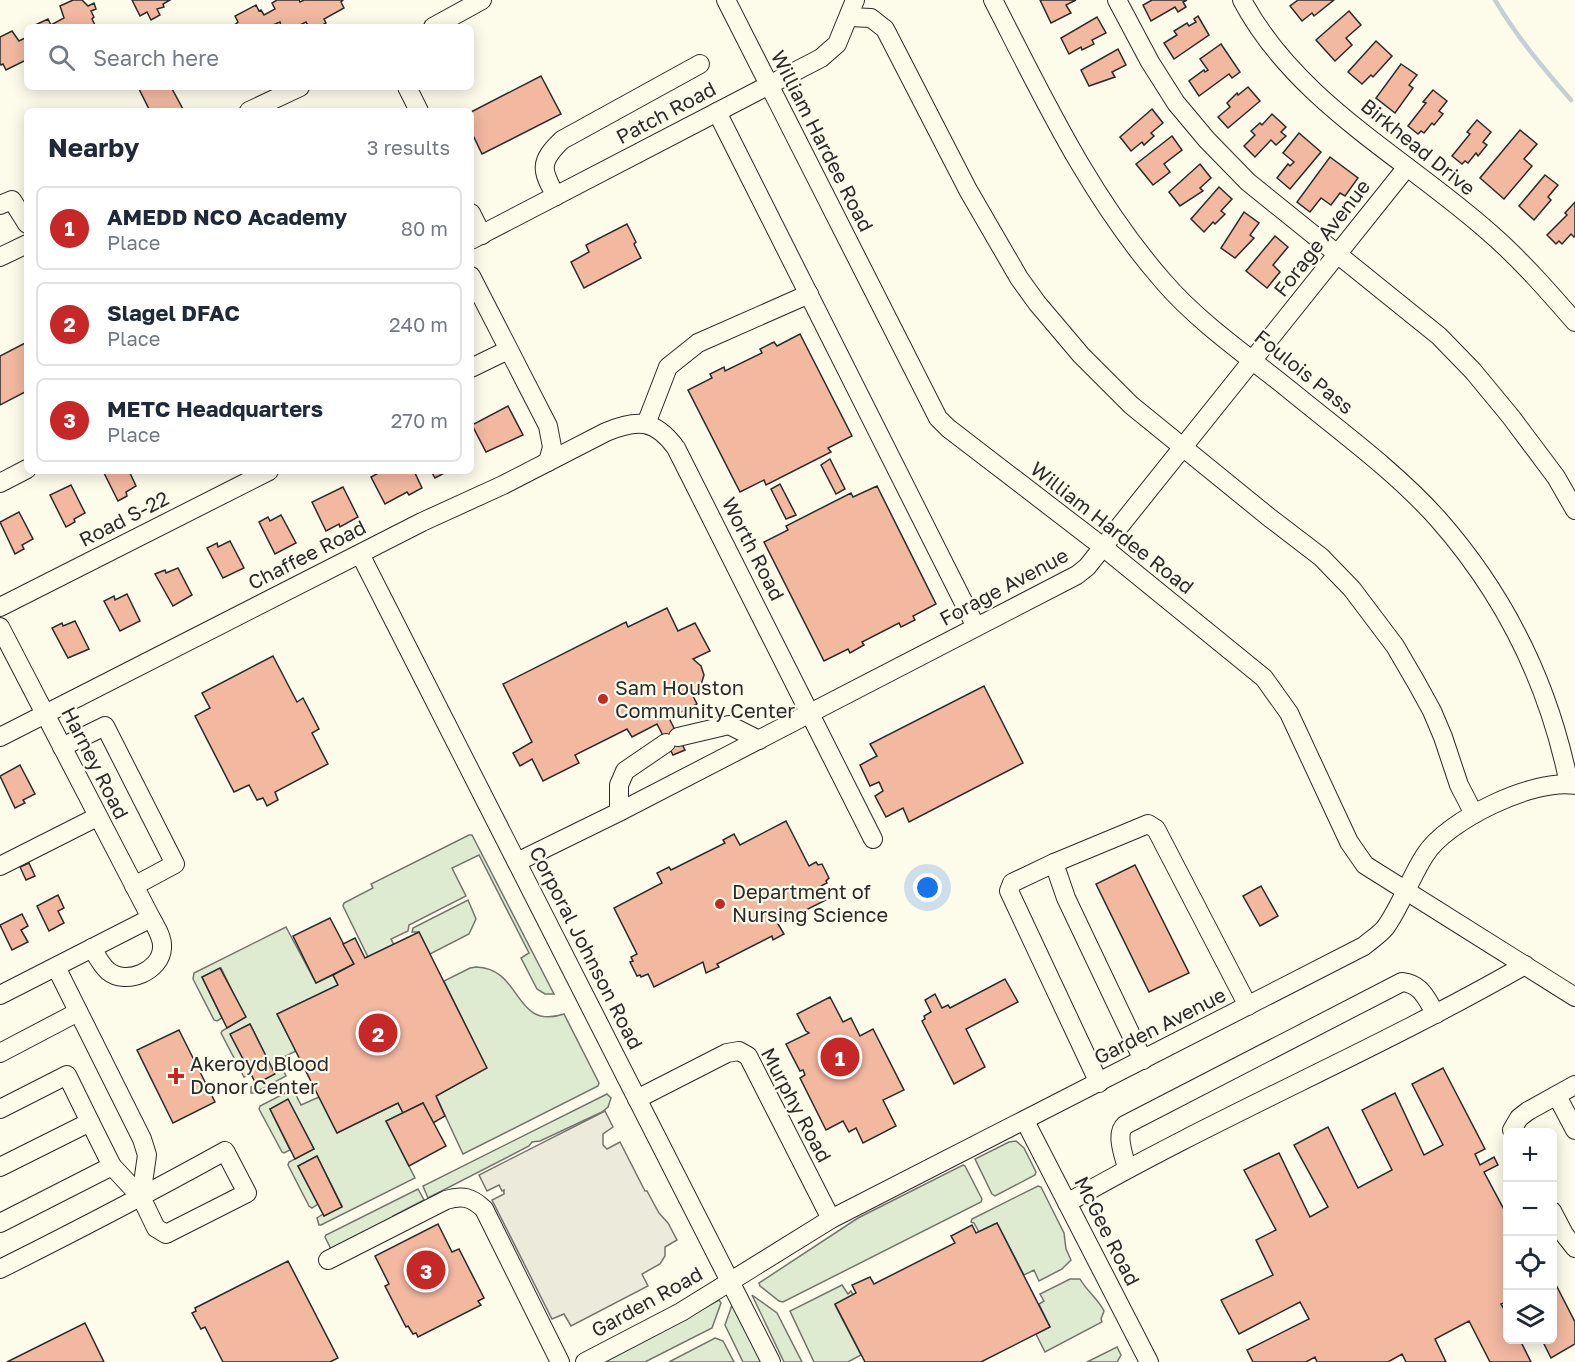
<!DOCTYPE html>
<html lang="en">
<head>
<meta charset="utf-8">
<style>
	:root { --surface:#fff; --page:#f2f2f3; --text:#1f2937; --muted:#747a83; --line:#e0e1e3; --accent:#c62828 }
	body { margin:0; font-family:"Golos Text",sans-serif; background:var(--page); color:var(--text) }
	.controls { position:absolute; right:18px; bottom:18px; display:grid; overflow:hidden; border-radius:9px; box-shadow:0 3px 15px #0003 }
	.controls button { width:54px; height:54px; display:grid; place-items:center; padding:0; border:0; border-bottom:2px solid var(--line); background:var(--surface); color:var(--text); font:30px sans-serif }
	.you { position:absolute; left:928px; top:888px; width:21px; height:21px; margin:-15px; border:4px solid #fff; border-radius:50%; background:#1a73e8; box-shadow:0 0 0 9px #1a73e833 }
	.badge { display:grid; place-items:center; width:39px; height:39px; border-radius:50%; background:var(--accent); color:#fff; font-size:20px; font-weight:700 }
	.pin { position:absolute; translate:-50% -50%; border:3px solid #fff; box-shadow:0 2px 6px #0006 }
	.list { margin:0; padding:0; list-style:none }
	h2 { display:flex; justify-content:space-between; align-items:center; height:78px; margin:0; padding:0 24px; font-size:26px }
	h2 small { font-size:20px; font-weight:400; color:var(--muted) }
	.list li { display:grid; grid-template-columns:39px 1fr auto; gap:18px; align-items:center; box-sizing:border-box; height:84px; margin:0 12px 12px; padding:0 12px; border:2px solid var(--line); border-radius:9px }
	.list b { display:block; font-size:22px; white-space:nowrap }
	.list p { margin:0; font-size:20px; white-space:nowrap; color:var(--muted) }
	.list em { font-size:20px; font-style:normal; color:var(--muted) }
	.icon { flex:none; width:33px; height:33px; fill:none; stroke:currentColor; stroke-width:2; stroke-linecap:round; stroke-linejoin:round }
	.map { position:relative; flex:none; width:1575px; height:1362px; overflow:hidden }
	.search { position:absolute; background:var(--surface); box-shadow:0 3px 15px #0003; left:24px; top:24px; width:450px; height:66px; display:flex; align-items:center; gap:15px; box-sizing:border-box; padding:0 21px; border-radius:9px; color:var(--muted); font-size:22px }
	.panel { position:absolute; background:var(--surface); box-shadow:0 3px 15px #0003; left:24px; top:108px; width:450px; height:366px; border-radius:9px }
	.map>svg:first-child { display:block }
	.green { fill:#deebd1; stroke:#74746e; stroke-width:1.5 }
	.parking { fill:#eceadb; stroke:#74746e; stroke-width:1.5 }
	.lines { fill:none; stroke-linecap:round; stroke-linejoin:round }
	.stream { stroke:#c7d0d0; stroke-width:4.5 }
	.building { fill:#f2b8a0; stroke:#2b2b2b; stroke-width:1.5 }
	.minor-casing { stroke:#2b2b2b; stroke-width:20 }
	.minor { stroke:#fdfbea; stroke-width:18 }
	.poi-dot { fill:#c62828; stroke:#fdfbea; stroke-width:2 }
	.labels { text-anchor:middle; stroke-width:4.5; stroke-linejoin:round; paint-order:stroke }
	.street-label { font-size:20px; fill:#2b2b2b; stroke:#fdfbea }
	.poi-label { font-size:20px; fill:#2b2b2b; stroke:#fdfbea; text-anchor:start }
</style>
</head>
<body>
<div class="map">
<svg width="1575" height="1362" viewBox="0 0 1575 1362">
	<rect width="100%" height="100%" fill="#fdfbea"/>
	<g class="green">
		<path d="M469 835H472L554 994H545L537 989 521 958 529 953 479 855 452 868 466 896 409 925 408 931 391 939 394 945 368 957 343 906 344 903 373 888 371 884Z"/>
		<path d="M468 900 476 919 469 934 430 954 419 932H412L413 928Z"/>
		<path d="M286 927 316 983 333 975 338 985 277 1014 296 1051 278 1060 286 1076 254 1093H251V1087L274 1074 250 1024 231 1034 251 1074 244 1077 221 1033 222 1031 245 1017 221 968 202 977 222 1018 217 1021 214 1020 193 979 194 973Z"/>
		<path d="M476 967C523 968 513 1031 564 1014L599 1083 598 1086 463 1154 436 1096 486 1068 444 981 470 968Z"/>
		<path d="M293 1089 301 1105 319 1097 337 1133 398 1103 403 1113 386 1121 415 1178 321 1225H319L317 1218 323 1214 324 1216 342 1206 317 1156 298 1166 318 1204 312 1208 309 1206 288 1165 289 1162 314 1149 288 1100 270 1109 290 1150 284 1153 282 1152 259 1109 260 1106Z"/>
		<path d="M607 1094 611 1098 608 1107 602 1112 540 1141 532 1142 529 1146 428 1198 423 1186Z"/>
		<path d="M1016 1141 1024 1148 1036 1172 1035 1175 995 1196 992 1194 975 1159 1009 1142Z"/>
		<path d="M963 1165 965 1166 982 1199 981 1202 783 1302 779 1301 760 1286 759 1283 858 1218Z"/>
		<path d="M1038 1186 1041 1187 1064 1233 1066 1249 1071 1260 1062 1269 1039 1281 1034 1270 1024 1275 997 1223 979 1232 974 1223 971 1222 972 1219Z"/>
		<path d="M418 1189 424 1200 393 1216 394 1218 331 1249 325 1237 326 1235Z"/>
		<path d="M1070 1279H1080C1086 1290 1098 1299 1104 1311L1101 1319 1102 1322 1045 1352 1036 1334 1050 1327 1039 1304 1044 1301 1040 1294Z"/>
		<path d="M842 1285 848 1294 851 1291 853 1295 835 1305 861 1355 848 1362H814L790 1311Z"/>
		<path d="M752 1295 777 1313 802 1362H784Z"/>
		<path d="M719 1300 721 1303 712 1328 645 1362H603Z"/>
		<path d="M732 1305 736 1309 763 1362H743L725 1325Z"/>
		<path d="M715 1338 723 1341 734 1362H669Z"/>
		<path d="M1117 1347 1121 1355 1117 1362H1087Z"/>
	</g>
	<path class="parking" d="M605 1111 613 1127 603 1134V1145L607 1149 620 1142 645 1191H647L659 1213 668 1223 677 1240 665 1247V1256L660 1264 642 1274 648 1286 571 1326 564 1314 552 1319 492 1200 504 1194V1190L502 1191 499 1185 487 1191 479 1175Z"/>
	<g class="lines">
		<path class="stream" d="M1495 0C1517 37 1543 68 1571 100"/>
	</g>
	<g class="building">
		<path d="M73 0H82L88 6 94 3 96 9 91 11 94 17 92 19 95 25 92 27H31L48 19 51 25 64 18 60 6Z"/>
		<path d="M132 0H170L163 4 164 7 157 9 160 15 151 20 147 12 140 16Z"/>
		<path d="M277 0H299L300 2 304 0H343L341 2 344 8 324 19 326 23 319 27H309L306 22 296 27H284L281 26 280 22 268 27H232L238 22 235 16 256 5 259 11 261 10 264 15 275 9 272 3Z"/>
		<path d="M1040 0H1076L1066 5 1071 13 1051 23Z"/>
		<path d="M1152 0H1187L1183 2 1186 7 1178 12 1175 7 1151 21 1143 5Z"/>
		<path d="M1298 0H1334L1314 16 1312 13 1302 21 1290 6Z"/>
		<path d="M1349 11 1361 25 1346 38 1352 45 1335 61 1316 40Z"/>
		<path d="M1198 16 1209 35 1174 59 1164 43 1177 35 1174 31 1187 23 1189 26 1196 22 1194 19Z"/>
		<path d="M1097 17 1106 33 1092 40 1094 44 1082 50 1081 47 1069 54 1061 38Z"/>
		<path d="M12 31 19 41 27 37V62L26 60 6 70 3 64 1 65 0 63V37Z"/>
		<path d="M1376 41 1392 56 1373 77 1371 75 1362 84 1348 72Z"/>
		<path d="M1221 44 1240 72 1232 78 1229 74 1199 96 1189 81 1204 70 1205 72 1208 70 1200 59Z"/>
		<path d="M1118 49 1126 65 1112 72 1115 77 1089 86 1081 70Z"/>
		<path d="M1401 64 1417 75 1409 85 1413 88 1395 113 1376 98Z"/>
		<path d="M541 76 561 114 482 154 471 131V112Z"/>
		<path d="M143 87H171L184 111H150L139 89Z"/>
		<path d="M1248 87 1260 101 1228 128 1218 117 1230 107 1227 103 1237 93 1238 95Z"/>
		<path d="M1433 90 1447 101 1439 111 1443 114 1434 125 1432 123 1424 133 1421 131 1418 134 1408 126 1426 103 1423 102Z"/>
		<path d="M1152 109 1163 123 1151 133 1154 136 1144 145 1142 142 1131 151 1120 137Z"/>
		<path d="M1272 114 1286 127 1281 132 1286 136 1276 145 1271 140 1255 157 1244 146 1255 135 1251 131 1260 123 1262 125Z"/>
		<path d="M1477 120 1491 132 1483 142 1487 145 1478 156 1476 153 1468 163 1465 161 1462 164 1452 156 1470 134 1467 132Z"/>
		<path d="M1520 130 1537 144 1524 159 1532 166 1504 199 1480 178Z"/>
		<path d="M1299 133 1321 152 1290 189 1277 178 1288 164 1290 166 1294 162 1283 153Z"/>
		<path d="M1172 136 1182 150 1164 164 1170 172 1153 185 1136 164Z"/>
		<path d="M1330 157 1358 178 1345 196 1340 193 1331 205 1321 198 1310 212 1297 202Z"/>
		<path d="M1200 164 1211 178 1200 188 1203 191 1180 206 1169 192Z"/>
		<path d="M1545 175 1558 185 1548 197 1551 200 1534 220 1519 206Z"/>
		<path d="M1219 187 1232 199 1221 211 1225 214 1215 224 1213 222 1204 232 1191 219Z"/>
		<path d="M1575 202V236L1574 237 1571 234 1562 244 1559 241 1556 244 1547 235 1567 215 1565 213Z"/>
		<path d="M1244 212 1259 223 1250 235 1254 238 1235 258 1221 248Z"/>
		<path d="M627 224 636 242 634 244 641 258 584 288 571 262 589 252 586 245Z"/>
		<path d="M1275 236 1288 247 1273 265 1280 272 1267 288 1246 271Z"/>
		<path d="M800 334 852 436 828 448 831 452 766 485 764 480 740 492 688 390 712 378 710 374 724 367 725 371 762 353 760 349 774 342 777 346Z"/>
		<path d="M27 342V391L0 405V356Z"/>
		<path d="M508 406 523 435 486 452 472 425Z"/>
		<path d="M830 459 845 489 836 494 821 465Z"/>
		<path d="M103 471H129L136 486 126 492 127 496 118 501Z"/>
		<path d="M382 471H414L422 488 409 495 407 492 385 504 371 477Z"/>
		<path d="M431 471H448L435 478Z"/>
		<path d="M780 484 796 515 786 519 771 489Z"/>
		<path d="M71 485 85 513 74 519 75 522 66 527 50 495Z"/>
		<path d="M877 486 936 604 913 616 915 620 901 627 899 623 862 642 864 645 850 653 848 649 824 661 764 542 788 530 786 526 851 493 853 497Z"/>
		<path d="M343 487 358 517 340 527 339 524 326 531 312 502Z"/>
		<path d="M19 512 33 539 22 545 24 549 15 554 0 522Z"/>
		<path d="M281 515 296 543 275 554 259 522 268 517 270 521Z"/>
		<path d="M230 541 244 568 223 578 207 548 217 543 218 547Z"/>
		<path d="M178 568 192 595 173 606 155 574 165 570 166 573Z"/>
		<path d="M127 594 140 621 120 631 104 601 114 596 115 600Z"/>
		<path d="M667 608 678 631 695 623 710 651 693 659 701 666 704 675 700 688 692 694 697 704 669 718 685 750 673 755 657 724 632 737 627 729 575 755 579 763 543 781 532 759 520 766 513 753 532 742 503 684 626 622 628 627Z"/>
		<path d="M75 621 89 649 68 658 52 628 62 623 63 626Z"/>
		<path d="M273 656 297 702 303 698 319 729 312 733 328 764 275 792 278 800 267 806 263 798 257 800 249 785 234 792 195 716 210 708 202 693Z"/>
		<path d="M984 686 1023 763 909 822 903 808 886 817 875 796 883 791 879 782 870 786 860 765 877 756 870 744Z"/>
		<path d="M20 765 35 794 23 800 25 803 15 808 0 776Z"/>
		<path d="M786 821 809 866 816 862 818 865 822 864 829 878 826 881 827 883 819 887 826 900 778 924 784 934 773 940 772 936 717 964 719 967 706 973 703 962 654 987 648 974 641 977 640 975 637 976 630 962 633 961 631 957 637 954 614 908 662 883 657 873 669 867 671 870 725 843 723 840 734 834 740 845Z"/>
		<path d="M29 863 35 876 26 880 20 867Z"/>
		<path d="M1135 865 1189 973 1149 992 1096 884Z"/>
		<path d="M1261 886 1278 916 1260 926 1243 896Z"/>
		<path d="M58 895 64 908 58 911 64 923 49 931 37 906Z"/>
		<path d="M22 914 28 926 21 930 28 942 12 950 0 925Z"/>
		<path d="M330 918 354 964 316 983 293 936Z"/>
		<path d="M419 932 487 1068 436 1096 445 1116 433 1123 423 1103 403 1113 398 1103 337 1133 277 1014 338 985 333 975 354 964 343 944 355 938 365 958Z"/>
		<path d="M220 968 246 1017 227 1028 202 977Z"/>
		<path d="M1005 979 1018 1002 966 1029 985 1067 954 1084 922 1021 925 1019 924 1016 931 1012 925 1000 935 994 942 1008 948 1005 950 1008Z"/>
		<path d="M830 997 843 1022 851 1018 860 1036 873 1029 904 1090 883 1100 896 1126 863 1143 856 1128 849 1132 843 1121 826 1130 800 1078 805 1075 803 1070 800 1071 786 1044 809 1033 806 1031 797 1014Z"/>
		<path d="M250 1024 275 1074 256 1084 230 1034Z"/>
		<path d="M179 1030 215 1102 173 1123 137 1050Z"/>
		<path d="M1443 1068 1485 1149 1475 1154 1480 1165 1494 1157 1498 1165 1484 1172 1508 1217V1301L1501 1304 1508 1316V1340H1520L1531 1362H1490L1469 1321 1435 1339 1446 1362H1406L1402 1354 1388 1362H1317L1315 1357 1306 1362H1253L1247 1350 1309 1319 1300 1302 1239 1334 1221 1300 1273 1275 1256 1240 1276 1230 1244 1170 1279 1153 1310 1217 1328 1207 1294 1145 1328 1127 1358 1188 1392 1170 1362 1110 1395 1093 1424 1155 1443 1145 1412 1084Z"/>
		<path d="M288 1099 314 1149 295 1159 270 1109Z"/>
		<path d="M423 1103 446 1146 409 1166 386 1121Z"/>
		<path d="M317 1156 342 1207 324 1216 298 1166Z"/>
		<path d="M997 1223 1050 1327 981 1362H865L835 1304 856 1293 852 1285 870 1277 874 1284 955 1243 951 1236 972 1225 976 1233Z"/>
		<path d="M438 1224 452 1252 459 1249 484 1298 478 1301 481 1305 418 1337 416 1333 413 1334 408 1326 406 1327 385 1286 389 1284 375 1256Z"/>
		<path d="M288 1261 338 1358 330 1362H223L205 1327 201 1329 192 1313 196 1311 195 1308Z"/>
		<path d="M1552 1277 1575 1322V1344L1551 1358 1542 1340H1552Z"/>
		<path d="M85 1323 104 1362H7Z"/>
	</g>
	<g class="lines">
		<g class="minor-casing">
			<g id="minor">
				<path d="M726 0 938 418 948 428 1103 547 1264 678 1289 713 1349 842 1365 865 1575 997"/>
				<path d="M993 0C1044 99 1089 196 1163 281 1199 323 1248 356 1291 391 1341 432 1395 471 1438 519 1505 595 1549 685 1569 784"/>
				<path d="M1117 0 1150 62 1176 103 1207 140 1248 182 1439 336 1473 371 1511 417 1556 477 1575 510"/>
				<path d="M1242 0C1296 102 1406 158 1490 233 1521 260 1548 291 1575 322"/>
				<path d="M849 17 871 18 885 29 968 190 1019 278 1037 303 1081 355 1131 405 1270 518 1321 557 1352 589 1395 646 1416 682 1432 711 1443 737 1459 785 1474 814"/>
				<path d="M433 27 482 0"/>
				<path d="M407 87 419 111"/>
				<path d="M249 111 300 87"/>
				<path d="M717 112 976 627"/>
				<path d="M556 196C541 170 539 162 562 140L700 64"/>
				<path d="M0 205 12 200 27 224"/>
				<path d="M471 213 482 235"/>
				<path d="M471 240 821 58 837 44 855 0"/>
				<path d="M0 257 27 244"/>
				<path d="M471 276 548 426 552 447 548 462"/>
				<path d="M471 368 508 350"/>
				<path d="M646 424 668 367 698 343 809 294"/>
				<path d="M0 483 27 469"/>
				<path d="M360 554 771 1362"/>
				<path d="M0 607 269 471"/>
				<path d="M0 627 151 918C156 927 163 938 162 948 161 971 126 986 108 971 101 965 97 956 92 948"/>
				<path d="M0 737 422 522 503 485 606 432C637 419 655 419 676 448L873 839"/>
				<path d="M678 737 729 725 759 740"/>
				<path d="M62 747 105 726 175 864 134 886"/>
				<path d="M619 812V785L625 771 666 743"/>
				<path d="M517 862 619 812 1077 575 1087 567 1407 167"/>
				<path d="M1054 863 1012 883 1009 891 1099 1083"/>
				<path d="M0 866 97 817"/>
				<path d="M0 995 151 918"/>
				<path d="M0 1053 78 1012"/>
				<path d="M1143 1060 1066 898 1054 863 1148 824 1156 829 1248 1006"/>
				<path d="M1557 1096 1575 1130"/>
				<path d="M637 1099 727 1053 739 1051 748 1056 831 1219"/>
				<path d="M0 1109 67 1075 90 1122"/>
				<path d="M1025 1121 1149 1362"/>
				<path d="M1513 1132 1512 1130 1519 1118 1528 1111 1575 1085"/>
				<path d="M0 1167 90 1122 112 1166"/>
				<path d="M1127 1168C1124 1156 1115 1134 1125 1125L1402 982C1422 984 1426 999 1436 1014"/>
				<path d="M1067 1203C1216 1117 1375 1051 1525 965"/>
				<path d="M1552 1211 1564 1234 1575 1248"/>
				<path d="M0 1223 112 1166 141 1197 147 1155 142 1139 56 967"/>
				<path d="M328 1260 446 1200C463 1195 471 1197 484 1209L560 1362"/>
				<path d="M0 1269C76 1231 151 1192 225 1151L247 1193 166 1234 156 1228 141 1197"/>
				<path d="M585 1362 681 1312 831 1219 1364 946C1371 940 1379 935 1385 928 1401 906 1410 878 1425 855 1447 820 1534 778 1575 785"/>
			</g>
		</g>
		<use href="#minor" class="minor"/>
	</g>
	<g class="poi-dot">
		<circle cx="603" cy="699" r="6"/>
		<circle cx="720" cy="904" r="6"/>
		<path d="M173 1067h6v6h6v6h-6v6h-6v-6h-6v-6h6z"/>
	</g>
	<g class="labels">
		<g class="street-label">
			<text transform="translate(666 113) rotate(-28)" y="7">Patch Road</text>
			<text transform="translate(822 141) rotate(63)" y="7">William Hardee Road</text>
			<text transform="translate(1418 147) rotate(39)" y="7">Birkhead Drive</text>
			<text transform="translate(1322 238) rotate(-52)" y="7">Forage Avenue</text>
			<text transform="translate(1304 372) rotate(39)" y="7">Foulois Pass</text>
			<text transform="translate(124 519) rotate(-27)" y="7">Road S-22</text>
			<text transform="translate(1112 528) rotate(38)" y="7">William Hardee Road</text>
			<text transform="translate(753 549) rotate(63)" y="7">Worth Road</text>
			<text transform="translate(307 555) rotate(-27)" y="7">Chaffee Road</text>
			<text transform="translate(1004 587) rotate(-28)" y="7">Forage Avenue</text>
			<text transform="translate(95 763) rotate(63)" y="7">Harney Road</text>
			<text transform="translate(586 948) rotate(63)" y="7">Corporal Johnson Road</text>
			<text transform="translate(1160 1026) rotate(-27)" y="7">Garden Avenue</text>
			<text transform="translate(796 1105) rotate(62)" y="7">Murphy Road</text>
			<text transform="translate(1107 1231) rotate(63)" y="7">McGee Road</text>
			<text transform="translate(647 1302) rotate(-29)" y="7">Garden Road</text>
		</g>
		<g class="poi-label">
			<text x="615" y="695">Sam Houston<tspan x="615" dy="23">Community Center</tspan></text>
			<text x="732" y="899">Department of<tspan x="732" dy="23">Nursing Science</tspan></text>
			<text x="190" y="1071">Akeroyd Blood<tspan x="190" dy="23">Donor Center</tspan></text>
		</g>
	</g>
</svg>
<div class="controls">
<button>+</button>
<button>−</button>
<button><svg class="icon" aria-label="locate" viewBox="0 0 24 24"><circle cx="12" cy="12" r="6"/><path d="M12 2v4M12 18v4M2 12h4M18 12h4"/></svg></button>
<button><svg class="icon" aria-label="layers" viewBox="0 0 24 24"><path d="M12 4l9 5-9 5-9-5zM3 14l9 5 9-5"/></svg></button>
</div>
<div class="you"></div>
<div class="pin badge" style="left:840px;top:1057px">1</div>
<div class="pin badge" style="left:378px;top:1033px">2</div>
<div class="pin badge" style="left:426px;top:1270px">3</div>
<div class="search"><svg class="icon" aria-label="search" viewBox="0 0 24 24"><circle cx="10" cy="10" r="6"/><path d="M15 15l6 6"/></svg>Search here</div>
<section class="panel">
<h2>Nearby<small>3 results</small></h2>
<ul class="list">
<li><span class="badge">1</span><div><b>AMEDD NCO Academy</b><p>Place</p></div><em>80 m</em></li>
<li><span class="badge">2</span><div><b>Slagel DFAC</b><p>Place</p></div><em>240 m</em></li>
<li><span class="badge">3</span><div><b>METC Headquarters</b><p>Place</p></div><em>270 m</em></li>
</ul>
</section>
</div>
</body>
</html>
